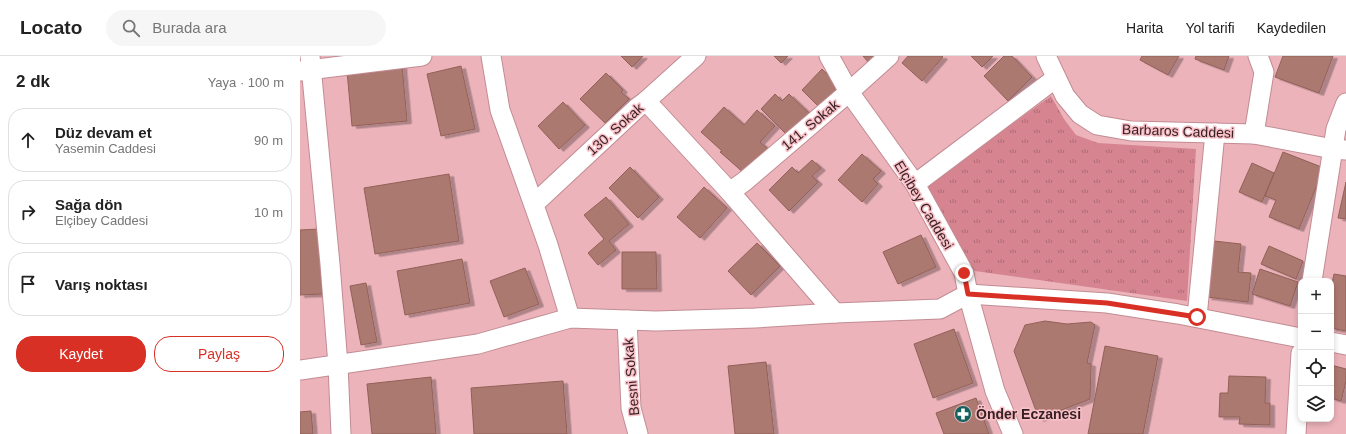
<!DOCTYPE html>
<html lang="tr">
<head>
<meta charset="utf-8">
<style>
	:root { --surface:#fff; --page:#f6f6f6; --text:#222; --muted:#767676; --line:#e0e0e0; --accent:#d93025 }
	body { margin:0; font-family:Arial,sans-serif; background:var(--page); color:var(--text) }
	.controls { position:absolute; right:12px; bottom:12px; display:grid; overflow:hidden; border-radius:8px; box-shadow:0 2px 6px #0003 }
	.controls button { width:36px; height:36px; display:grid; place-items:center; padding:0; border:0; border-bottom:1px solid var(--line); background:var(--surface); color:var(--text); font:20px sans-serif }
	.stop { position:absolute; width:12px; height:12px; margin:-9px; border:3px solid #d93025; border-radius:50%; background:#fff }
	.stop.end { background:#d93025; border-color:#fff; box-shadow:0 1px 4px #0008 }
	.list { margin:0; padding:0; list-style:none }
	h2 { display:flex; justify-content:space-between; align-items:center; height:52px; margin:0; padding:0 16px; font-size:17px }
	h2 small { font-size:13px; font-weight:400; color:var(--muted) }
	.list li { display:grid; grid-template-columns:26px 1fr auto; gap:12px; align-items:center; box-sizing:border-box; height:64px; margin:0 8px 8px; padding:0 8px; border:1px solid var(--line); border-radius:16px }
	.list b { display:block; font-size:15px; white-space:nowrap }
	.list p { margin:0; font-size:13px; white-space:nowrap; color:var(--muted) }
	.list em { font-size:13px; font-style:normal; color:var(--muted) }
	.actions { display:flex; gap:8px; padding:12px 16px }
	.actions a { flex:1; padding:9px 0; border:1px solid var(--accent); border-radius:16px; text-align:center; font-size:14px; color:var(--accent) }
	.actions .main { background:var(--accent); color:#fff }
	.icon { flex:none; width:22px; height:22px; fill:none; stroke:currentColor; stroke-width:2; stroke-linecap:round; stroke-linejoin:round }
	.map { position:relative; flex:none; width:1046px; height:378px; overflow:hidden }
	header { display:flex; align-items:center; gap:24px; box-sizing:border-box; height:56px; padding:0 20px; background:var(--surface); border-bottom:1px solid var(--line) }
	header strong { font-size:19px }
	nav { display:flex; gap:22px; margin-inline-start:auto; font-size:14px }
	.search { width:280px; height:36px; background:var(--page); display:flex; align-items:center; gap:10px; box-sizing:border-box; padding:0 14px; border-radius:22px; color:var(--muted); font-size:15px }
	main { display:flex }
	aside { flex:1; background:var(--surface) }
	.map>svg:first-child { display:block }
	.grass { fill:url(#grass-tufts) }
	.building { fill:#ac796f; stroke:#926058; filter:url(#shadow) }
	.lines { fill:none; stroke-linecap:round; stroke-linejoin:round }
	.minor-casing { stroke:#c28c93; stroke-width:21 }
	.minor { stroke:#fff; stroke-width:19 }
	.route { stroke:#d93025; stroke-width:5 }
	.labels { text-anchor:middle; stroke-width:3; stroke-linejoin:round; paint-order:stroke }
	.street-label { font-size:14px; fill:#341f22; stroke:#f9c0c7 }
	.poi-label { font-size:14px; font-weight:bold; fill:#341f22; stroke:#f9c0c7; text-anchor:start }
</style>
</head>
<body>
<header>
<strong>Locato</strong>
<div class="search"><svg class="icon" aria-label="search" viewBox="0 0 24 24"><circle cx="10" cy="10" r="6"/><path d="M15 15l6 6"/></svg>Burada ara</div>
<nav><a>Harita</a><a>Yol tarifi</a><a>Kaydedilen</a></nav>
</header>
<main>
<aside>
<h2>2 dk<small>Yaya · 100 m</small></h2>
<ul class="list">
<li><svg class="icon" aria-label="ahead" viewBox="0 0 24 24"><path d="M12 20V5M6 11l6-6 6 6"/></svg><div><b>Düz devam et</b><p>Yasemin Caddesi</p></div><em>90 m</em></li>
<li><svg class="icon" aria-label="right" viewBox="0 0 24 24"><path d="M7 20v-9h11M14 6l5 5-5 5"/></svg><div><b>Sağa dön</b><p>Elçibey Caddesi</p></div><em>10 m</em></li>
<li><svg class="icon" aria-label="arrive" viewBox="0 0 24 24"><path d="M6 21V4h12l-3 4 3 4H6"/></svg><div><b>Varış noktası</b></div></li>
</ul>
<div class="actions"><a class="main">Kaydet</a><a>Paylaş</a></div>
</aside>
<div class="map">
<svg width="1046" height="378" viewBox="0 0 1046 378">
	<defs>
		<pattern id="grass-tufts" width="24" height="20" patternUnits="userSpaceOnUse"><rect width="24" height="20" fill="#d68490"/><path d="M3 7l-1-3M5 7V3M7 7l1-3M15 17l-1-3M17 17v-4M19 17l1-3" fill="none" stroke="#ae6b75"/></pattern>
		<filter id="shadow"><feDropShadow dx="4.5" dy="2.5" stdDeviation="0" flood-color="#0004"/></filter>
	</defs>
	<rect width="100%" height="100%" fill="#ecb3ba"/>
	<path class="grass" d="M751 40 764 63 776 79 798 87 896 93 887 245 675 215 665 205 626 129Z"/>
	<g class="building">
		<path d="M321 0H343L332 11Z"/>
		<path d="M474 0H488L481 7Z"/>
		<path d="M563 0H577L569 7Z"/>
		<path d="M608 0H642L643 1 622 25 602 7Z"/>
		<path d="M671 0H693L682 11Z"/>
		<path d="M704 0H712L732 21 708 45 684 20Z"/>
		<path d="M842 0H879L868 19 840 4Z"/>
		<path d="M896 0H929L924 14 895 3Z"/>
		<path d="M983 0H1033L1019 37 975 21Z"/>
		<path d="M102 9 107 65 52 70 47 15Z"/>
		<path d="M161 10 175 73 141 80 127 18Z"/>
		<path d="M522 13 541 32 521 53 502 34Z"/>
		<path d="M306 17 323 34 321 36 329 43 305 67 280 43Z"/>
		<path d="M475 38 482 45 489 38 512 60 490 82 461 53Z"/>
		<path d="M263 46 285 69 259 93 238 70Z"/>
		<path d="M424 51 444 69 457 54 475 70 460 86 468 93 445 118 420 96 422 95 401 76Z"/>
		<path d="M983 96 1024 112 999 173 969 161 976 144 965 140Z"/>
		<path d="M562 98 581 115 573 123 578 128 562 146 538 124Z"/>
		<path d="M512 104 521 112 512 120 518 126 489 155 469 134 492 111 498 117Z"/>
		<path d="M952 107 974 117 962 146 939 136Z"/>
		<path d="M330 111 359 141 338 162 309 132Z"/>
		<path d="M149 118 159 185 75 198 64 132Z"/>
		<path d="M1046 126V163L1038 162Z"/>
		<path d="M404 131 427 152 400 182 377 161Z"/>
		<path d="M306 141 329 168 309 185 316 194 298 209 288 197 304 183 284 159Z"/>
		<path d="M19 173 22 238 0 239V174Z"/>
		<path d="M621 179 636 211 598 228 583 196Z"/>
		<path d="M914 185 941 188 938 216 951 217 948 246 907 241Z"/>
		<path d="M457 187 480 210 451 239 428 215Z"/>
		<path d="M969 190 1003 205 996 223 961 208Z"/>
		<path d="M322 196H356L357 233H322Z"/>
		<path d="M162 203 170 247 105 259 97 215Z"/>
		<path d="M225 212 239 248 204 261 190 225Z"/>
		<path d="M960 213 998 226 990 250 952 238Z"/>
		<path d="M1034 218 1046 220V275L1031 272V232Z"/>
		<path d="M66 227 77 286 61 289 50 230Z"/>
		<path d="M745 265 767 268 791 266 795 269 787 307 791 308 790 343 739 363 714 295 725 269Z"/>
		<path d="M654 273 673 327 633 342 614 288Z"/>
		<path d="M805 290 858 300 843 378H788Z"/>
		<path d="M466 306 474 378H435L428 310Z"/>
		<path d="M1031 309 1046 313V325L1041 345 1031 342Z"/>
		<path d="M929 320 966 321 965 347H970V369L939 368 940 361H919L920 337H928Z"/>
		<path d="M131 321 136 378H72L67 328Z"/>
		<path d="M263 325 267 378H174L171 332Z"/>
		<path d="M676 342 689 378H644L636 357Z"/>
		<path d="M11 355 13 378H0V356Z"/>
	</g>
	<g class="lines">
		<g class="minor-casing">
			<g id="minor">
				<path d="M10 0 30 208 38 309 41 378"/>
				<path d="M191 0 200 54 248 189 270 262"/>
				<path d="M529 0 549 36 615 128 664 217 668 238 695 335 713 378"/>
				<path d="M746 0 765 40 780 58 797 69 831 75 954 78 1033 93 1046 94"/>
				<path d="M0 15 122 0"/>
				<path d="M346 45 430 136 535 257"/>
				<path d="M954 78 964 16 958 0"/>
				<path d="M615 128 756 22"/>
				<path d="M430 136 445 125 549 36 589 0"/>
				<path d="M234 148 338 51 346 45 396 0"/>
				<path d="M1012 225 1036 73 1046 47"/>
				<path d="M897 261 915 77"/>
				<path d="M327 264 331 352 338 378"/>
				<path d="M1031 286 1046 289"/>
				<path d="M0 314 178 288 270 262 356 265 455 262 535 257 640 253 668 238 807 247 878 258 1001 282"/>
				<path d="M996 378 1001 297"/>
			</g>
		</g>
		<use href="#minor" class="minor"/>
	</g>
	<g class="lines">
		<path class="route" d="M664 217 668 238 807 247 897 261"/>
	</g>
	<defs>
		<g id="pharmacy-disc" transform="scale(0.9)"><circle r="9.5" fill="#156360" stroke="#f9c0c7"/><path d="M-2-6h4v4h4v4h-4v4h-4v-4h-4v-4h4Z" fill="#fff"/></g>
	</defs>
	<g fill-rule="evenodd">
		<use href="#pharmacy-disc" x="663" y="358"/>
	</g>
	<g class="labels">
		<g class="street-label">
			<text transform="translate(510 69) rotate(-40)" y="5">141. Sokak</text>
			<text transform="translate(315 73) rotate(-42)" y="5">130. Sokak</text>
			<text transform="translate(878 75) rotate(2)" y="5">Barbaros Caddesi</text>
			<text transform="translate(624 149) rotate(59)" y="5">Elçibey Caddesi</text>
			<text transform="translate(331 321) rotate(-95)" y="5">Besni Sokak</text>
		</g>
		<g class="poi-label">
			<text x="676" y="363">Önder Eczanesi</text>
		</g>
	</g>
</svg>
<div class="controls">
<button>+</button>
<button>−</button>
<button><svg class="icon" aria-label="locate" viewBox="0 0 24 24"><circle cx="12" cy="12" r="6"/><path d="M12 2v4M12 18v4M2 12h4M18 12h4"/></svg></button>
<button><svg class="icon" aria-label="layers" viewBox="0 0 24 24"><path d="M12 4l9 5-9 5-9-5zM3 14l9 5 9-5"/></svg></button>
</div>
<div class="stop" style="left:897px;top:261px"></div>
<div class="stop end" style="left:664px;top:217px"></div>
</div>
</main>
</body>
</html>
